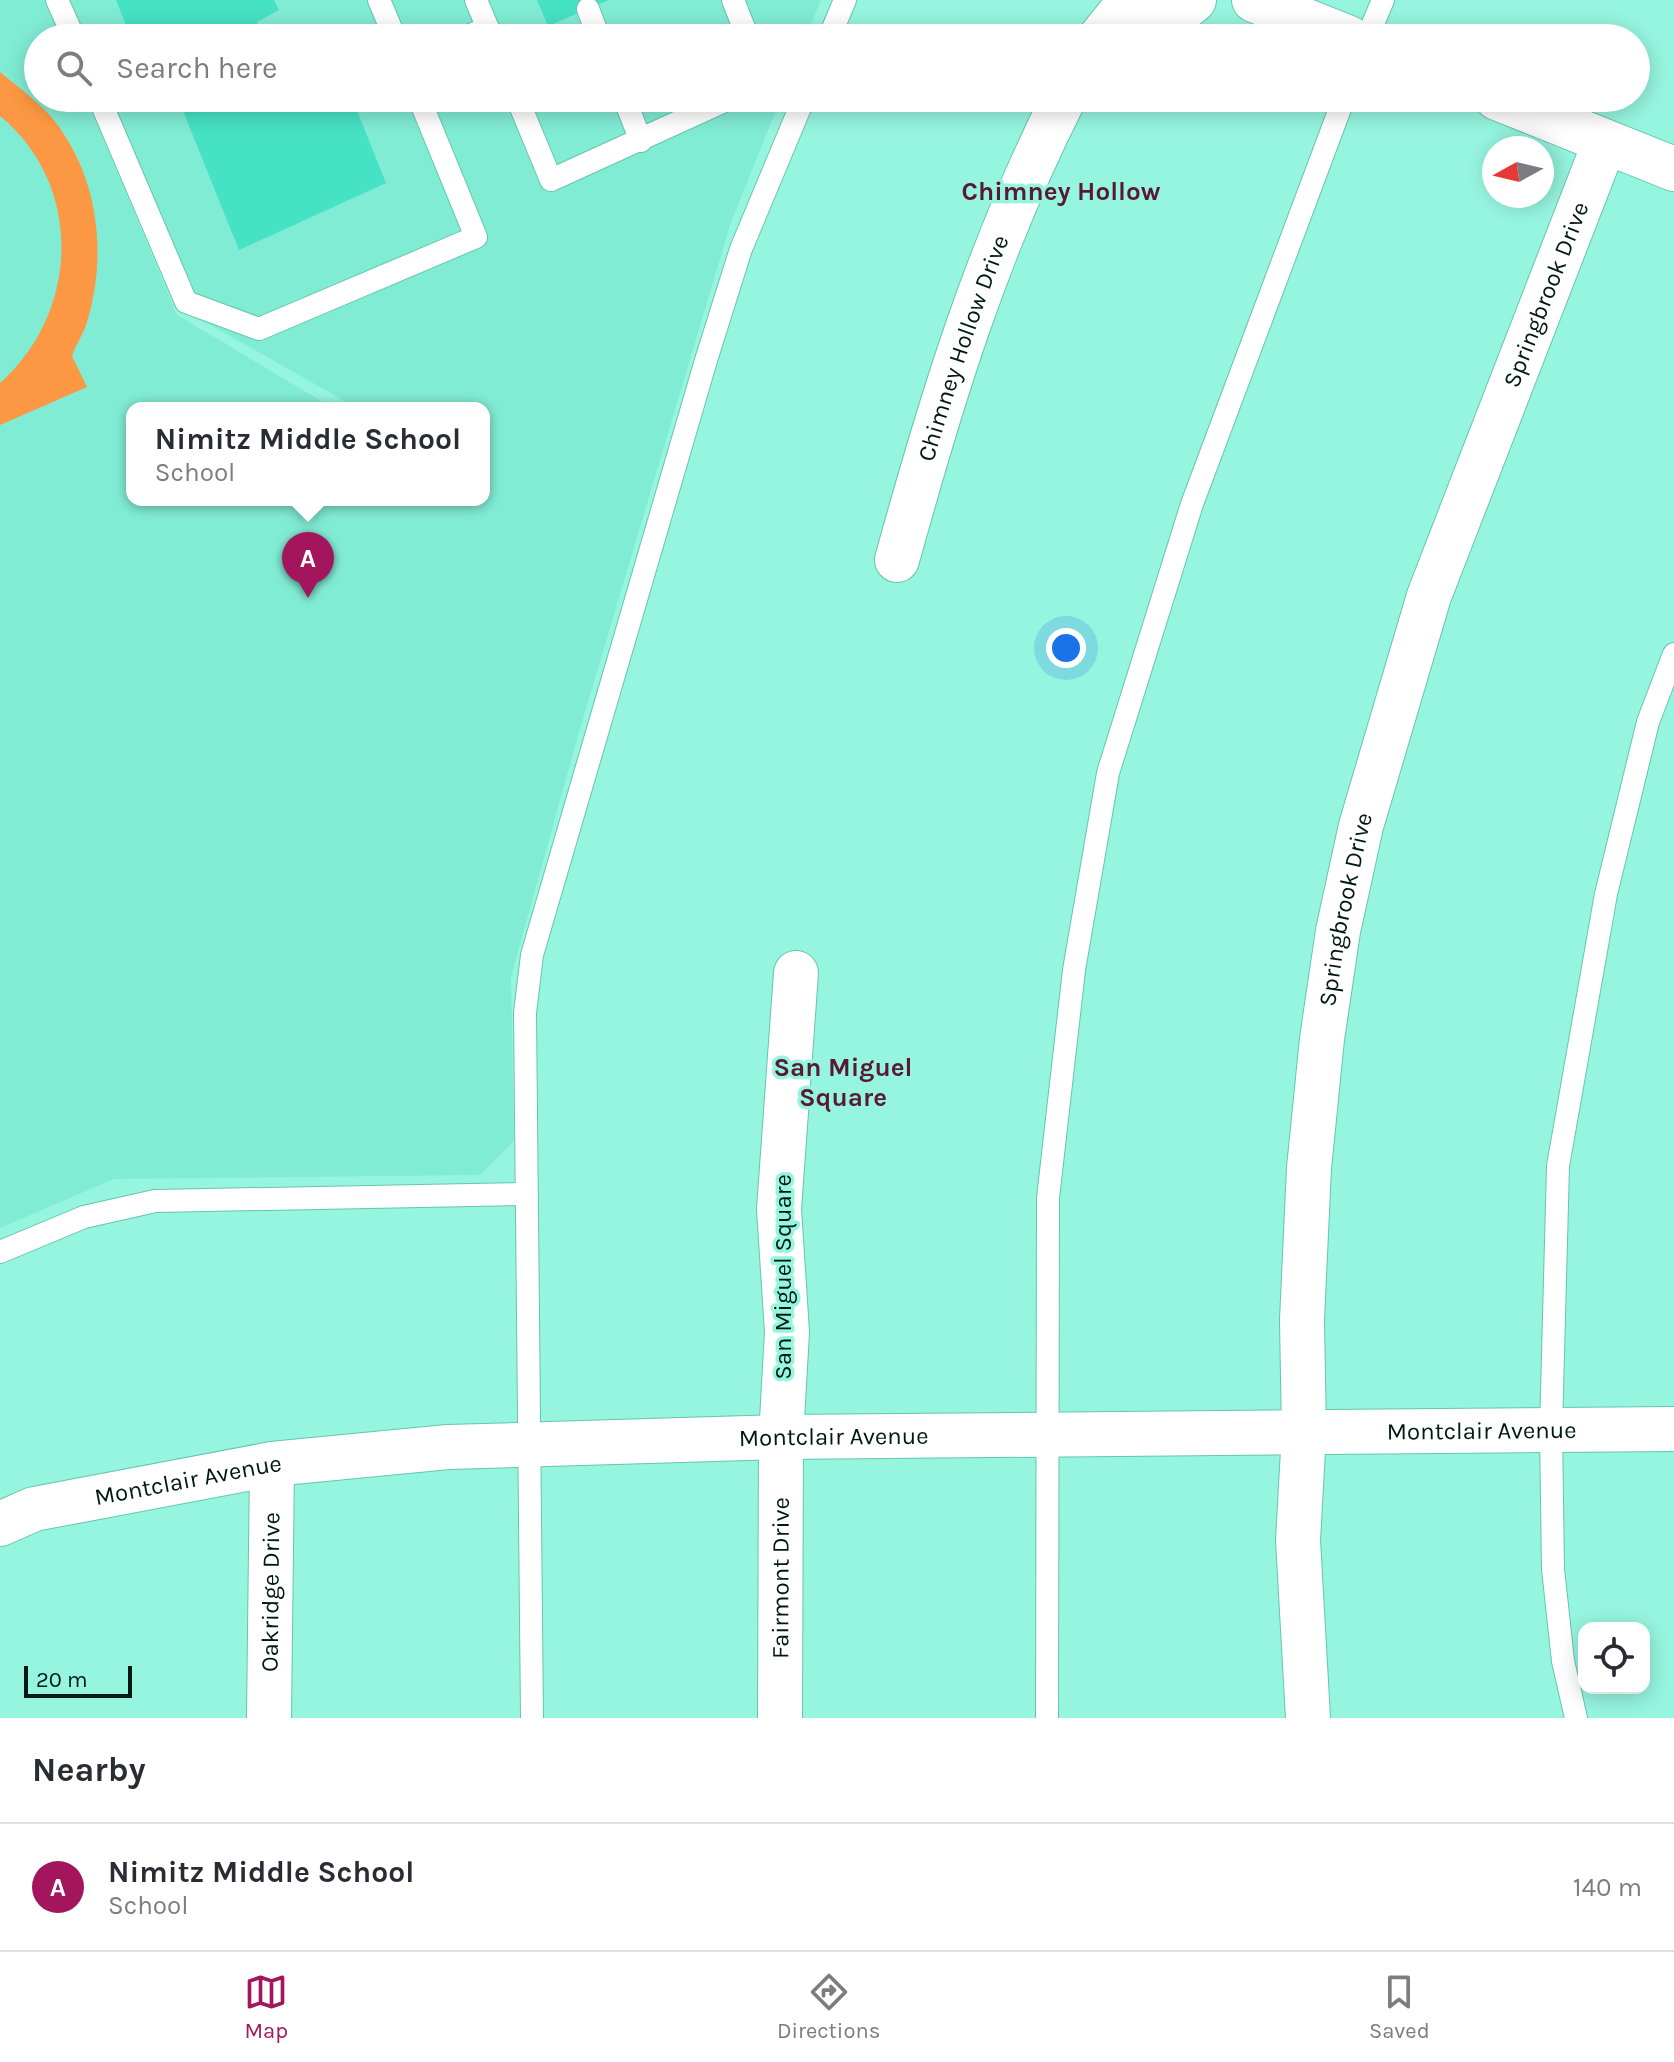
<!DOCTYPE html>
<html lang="en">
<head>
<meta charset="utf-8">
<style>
	:root { --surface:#fff; --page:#f2f2f3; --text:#2b2b33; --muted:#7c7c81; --line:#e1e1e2; --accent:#a3155c }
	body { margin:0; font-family:Karla,sans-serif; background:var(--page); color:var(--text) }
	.controls { position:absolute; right:24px; bottom:24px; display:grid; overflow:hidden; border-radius:16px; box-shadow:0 4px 20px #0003 }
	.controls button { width:72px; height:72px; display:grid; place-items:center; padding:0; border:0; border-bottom:2px solid var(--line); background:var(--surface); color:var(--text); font:40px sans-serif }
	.compass { position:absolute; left:1482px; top:136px; width:72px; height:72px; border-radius:50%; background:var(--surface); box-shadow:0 4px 20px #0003; rotate:262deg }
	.scale { position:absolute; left:24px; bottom:20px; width:108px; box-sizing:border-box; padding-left:8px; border:4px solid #001913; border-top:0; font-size:22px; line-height:28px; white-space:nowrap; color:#001913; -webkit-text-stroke:6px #96f5df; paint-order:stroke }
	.you { position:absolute; left:1066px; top:648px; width:28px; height:28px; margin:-20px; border:6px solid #fff; border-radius:50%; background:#1a73e8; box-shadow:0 0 0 12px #1a73e833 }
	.badge { display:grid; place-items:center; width:52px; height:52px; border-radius:50%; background:var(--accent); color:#fff; font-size:26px; font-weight:700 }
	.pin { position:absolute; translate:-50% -66px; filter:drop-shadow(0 2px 4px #0008) }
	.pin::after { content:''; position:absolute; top:42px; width:28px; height:24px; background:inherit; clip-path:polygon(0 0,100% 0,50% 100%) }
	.popup { position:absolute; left:126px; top:402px; width:364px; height:104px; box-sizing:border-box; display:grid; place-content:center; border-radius:16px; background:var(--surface); filter:drop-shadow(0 2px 6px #0005); font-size:26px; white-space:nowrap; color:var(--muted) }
	.popup b { font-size:30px; color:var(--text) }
	.popup::after { content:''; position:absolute; left:50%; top:100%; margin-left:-16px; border:16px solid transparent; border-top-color:var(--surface) }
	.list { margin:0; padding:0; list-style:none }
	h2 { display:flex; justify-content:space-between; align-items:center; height:104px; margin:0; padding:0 32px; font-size:34px }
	h2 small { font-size:26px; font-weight:400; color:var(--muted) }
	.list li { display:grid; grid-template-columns:52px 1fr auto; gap:24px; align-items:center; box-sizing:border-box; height:128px; padding:0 32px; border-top:2px solid var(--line) }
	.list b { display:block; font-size:30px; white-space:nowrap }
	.list p { margin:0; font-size:26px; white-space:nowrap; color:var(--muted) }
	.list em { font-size:26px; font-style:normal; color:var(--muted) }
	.icon { flex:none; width:44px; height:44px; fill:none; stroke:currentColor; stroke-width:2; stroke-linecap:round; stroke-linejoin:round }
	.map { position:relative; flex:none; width:1674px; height:1718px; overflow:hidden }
	.search { position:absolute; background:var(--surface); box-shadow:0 4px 20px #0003; left:24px; right:24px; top:24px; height:88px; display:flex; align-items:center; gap:20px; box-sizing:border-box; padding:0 28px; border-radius:44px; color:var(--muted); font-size:30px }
	.sheet { height:232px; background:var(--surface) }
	nav { display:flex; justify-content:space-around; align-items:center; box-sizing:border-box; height:112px; border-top:2px solid var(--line); background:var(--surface); font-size:22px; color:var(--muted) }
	nav a { display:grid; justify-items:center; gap:4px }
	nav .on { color:var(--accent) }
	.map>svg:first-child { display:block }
	.built { fill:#81ecd4 }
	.green { fill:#fc9843 }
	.building { fill:#46e2c5 }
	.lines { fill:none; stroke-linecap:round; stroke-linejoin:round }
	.service-casing { stroke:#65c5b0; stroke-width:24 }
	.minor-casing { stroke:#65c5b0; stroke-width:46 }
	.service { stroke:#fff; stroke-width:22 }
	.minor { stroke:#fff; stroke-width:44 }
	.labels { text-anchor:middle; stroke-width:7; stroke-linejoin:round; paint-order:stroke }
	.street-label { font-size:24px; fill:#001913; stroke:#96f5df }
	.neighbourhood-label { font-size:26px; font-weight:bold; fill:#591834; stroke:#96f5df }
</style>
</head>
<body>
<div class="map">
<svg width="1674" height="1718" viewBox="0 0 1674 1718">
	<rect width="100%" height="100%" fill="#96f5df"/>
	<g class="built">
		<path d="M0 0H45L61 38H38V98H86L177 315 333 408H132V500H484V408H357L186 311 93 98H781L731 222 579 732 511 977 514 1141 480 1175 114 1179 0 1228Z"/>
		<path d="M49 0H821L805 38H66Z"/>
	</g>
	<path class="green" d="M0 72C20 89 44 105 59 127 99 183 107 256 87 322 84 333 76 344 72 356L87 387 0 425V383C80 312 84 185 0 116Z"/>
	<g class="building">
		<path d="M116 0H274L279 10 257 22 264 38H131Z"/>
		<path d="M537 0H609L548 26Z"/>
		<path d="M154 98H289L290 101 298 98H352L386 183 239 250 179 101 159 110Z"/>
	</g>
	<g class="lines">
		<g class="service-casing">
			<g id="service">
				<path d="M57 0 74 38"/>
				<path d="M379 0 395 38"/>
				<path d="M476 0 492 38"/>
				<path d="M733 0 748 38"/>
				<path d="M588 9 599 38"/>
				<path d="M463 38 488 28"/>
				<path d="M829 38 845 0"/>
				<path d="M1367 38 1383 0"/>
				<path d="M99 98 186 302 259 329 476 237 419 98"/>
				<path d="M517 98 551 180 731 98"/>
				<path d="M624 98 641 141"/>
				<path d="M0 1252 84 1217 155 1201 527 1194"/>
				<path d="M532 1718 525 1013 532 955 707 357 741 249 804 98"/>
				<path d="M1047 1718 1048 1198 1074 970 1108 773 1192 504 1344 98"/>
				<path d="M1576 1718 1563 1661 1553 1569 1551 1430 1558 1166 1606 894 1648 722 1674 654"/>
			</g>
		</g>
		<g class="minor-casing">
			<g id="minor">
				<path d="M1127 0C1147 17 1174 19 1194 0"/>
				<path d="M1254 0 1349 38"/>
				<path d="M1100 38 1129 2"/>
				<path d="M1497 98 1674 169"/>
				<path id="s1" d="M897 560C942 397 987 250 1064 98"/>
				<path id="s2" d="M0 1524 34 1509 272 1464 448 1447 781 1437 1674 1429"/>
				<path id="s3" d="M269 1718 272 1464"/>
				<path id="s4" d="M780 1718 781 1437 787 1332 779 1209 796 973"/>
				<path id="s5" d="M1308 1718 1298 1540 1304 1432 1302 1320 1309 1168 1322 1039 1338 931 1361 826 1429 596 1605 142"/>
			</g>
		</g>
		<use href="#service" class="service"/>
		<use href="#minor" class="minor"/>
	</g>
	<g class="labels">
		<g class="street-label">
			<text dy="8" stroke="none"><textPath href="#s5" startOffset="1460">Springbrook Drive</textPath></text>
			<text dy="8" stroke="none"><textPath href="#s1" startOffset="222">Chimney Hollow Drive</textPath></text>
			<text dy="8" stroke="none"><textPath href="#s5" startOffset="812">Springbrook Drive</textPath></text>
			<text transform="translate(783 1277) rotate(-90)" y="8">San Miguel Square</text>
			<text dy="8" stroke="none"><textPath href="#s2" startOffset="1490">Montclair Avenue</textPath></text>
			<text dy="8" stroke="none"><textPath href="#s2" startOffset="842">Montclair Avenue</textPath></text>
			<text dy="8" stroke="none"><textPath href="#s2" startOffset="194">Montclair Avenue</textPath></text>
			<text dy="8" stroke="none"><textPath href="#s4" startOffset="140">Fairmont Drive</textPath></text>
			<text dy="8" stroke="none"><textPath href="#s3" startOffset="126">Oakridge Drive</textPath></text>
		</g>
		<g class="neighbourhood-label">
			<text x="1061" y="200">Chimney Hollow</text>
			<text x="843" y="1076">San Miguel<tspan x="843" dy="30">Square</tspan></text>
		</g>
	</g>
</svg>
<div class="controls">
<button><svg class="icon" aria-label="locate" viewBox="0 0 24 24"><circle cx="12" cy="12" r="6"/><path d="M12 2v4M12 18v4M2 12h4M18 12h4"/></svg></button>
</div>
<svg class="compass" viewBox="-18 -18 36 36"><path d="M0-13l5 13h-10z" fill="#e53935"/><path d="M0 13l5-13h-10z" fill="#7c7c81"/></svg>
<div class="scale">20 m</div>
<div class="you"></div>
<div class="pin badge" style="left:308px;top:598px">A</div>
<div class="popup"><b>Nimitz Middle School</b>School</div>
<div class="search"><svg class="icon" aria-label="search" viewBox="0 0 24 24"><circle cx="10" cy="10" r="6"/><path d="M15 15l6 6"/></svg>Search here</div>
</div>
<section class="sheet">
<h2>Nearby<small></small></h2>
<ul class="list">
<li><span class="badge">A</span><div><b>Nimitz Middle School</b><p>School</p></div><em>140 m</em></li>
</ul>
</section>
<nav>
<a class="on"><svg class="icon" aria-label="map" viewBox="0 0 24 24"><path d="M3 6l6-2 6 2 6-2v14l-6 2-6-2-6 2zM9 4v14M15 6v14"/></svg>Map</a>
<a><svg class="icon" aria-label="directions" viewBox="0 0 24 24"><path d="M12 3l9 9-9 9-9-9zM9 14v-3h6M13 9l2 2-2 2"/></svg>Directions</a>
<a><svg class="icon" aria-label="saved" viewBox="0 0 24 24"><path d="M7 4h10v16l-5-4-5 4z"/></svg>Saved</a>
</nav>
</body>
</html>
